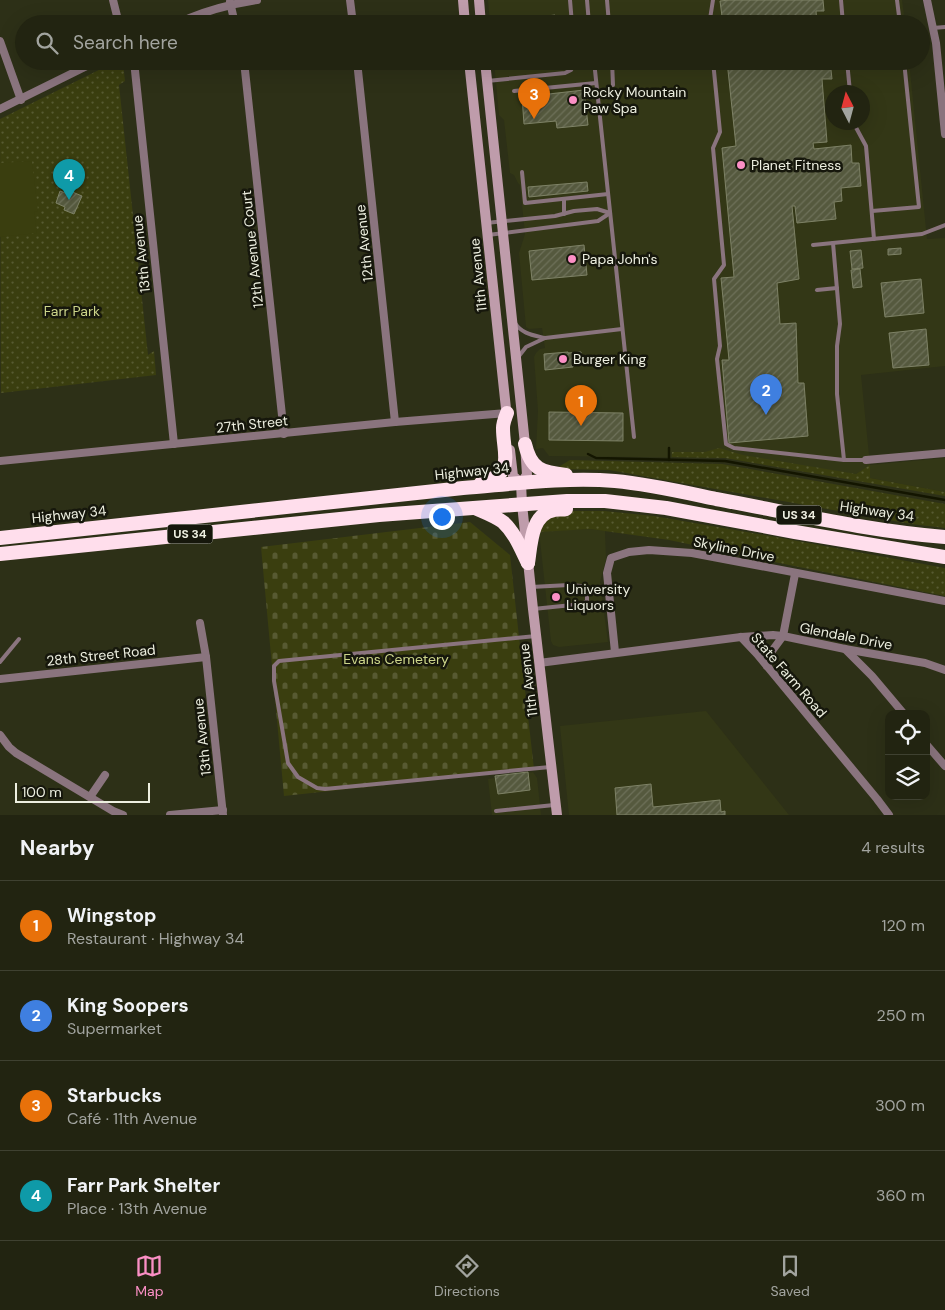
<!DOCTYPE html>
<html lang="en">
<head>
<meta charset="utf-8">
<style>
	:root { --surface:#222411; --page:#2e301f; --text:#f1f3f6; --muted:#a2a49f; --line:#3f4131; --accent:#fb8fc5 }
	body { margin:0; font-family:"DM Sans",sans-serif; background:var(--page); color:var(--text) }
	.controls { position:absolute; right:15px; bottom:15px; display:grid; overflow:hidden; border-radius:10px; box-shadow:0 5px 20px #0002 }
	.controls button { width:45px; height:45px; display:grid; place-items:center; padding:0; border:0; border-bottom:1px solid var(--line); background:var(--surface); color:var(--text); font:25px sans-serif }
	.compass { position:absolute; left:825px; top:85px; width:45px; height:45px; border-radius:50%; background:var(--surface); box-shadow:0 5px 20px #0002; rotate:354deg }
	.scale { position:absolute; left:15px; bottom:12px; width:135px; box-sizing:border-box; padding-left:5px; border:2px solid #edefe0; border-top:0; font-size:14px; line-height:18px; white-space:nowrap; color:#edefe0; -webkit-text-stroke:4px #16170c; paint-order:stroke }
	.you { position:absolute; left:441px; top:516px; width:18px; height:18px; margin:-12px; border:4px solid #fff; border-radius:50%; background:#1a73e8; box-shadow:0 0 0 8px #1a73e833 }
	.badge { display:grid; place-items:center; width:32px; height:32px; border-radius:50%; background:var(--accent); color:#fff; font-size:16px; font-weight:700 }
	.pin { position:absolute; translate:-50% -41px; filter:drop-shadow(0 1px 2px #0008) }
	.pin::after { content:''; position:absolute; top:26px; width:18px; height:15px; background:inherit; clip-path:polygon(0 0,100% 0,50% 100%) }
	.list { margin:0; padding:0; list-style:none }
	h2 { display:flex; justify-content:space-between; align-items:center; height:65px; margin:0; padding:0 20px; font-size:21px }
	h2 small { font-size:16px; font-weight:400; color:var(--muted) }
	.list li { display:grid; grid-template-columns:32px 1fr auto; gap:15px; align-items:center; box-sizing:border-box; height:90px; padding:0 20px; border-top:1px solid var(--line) }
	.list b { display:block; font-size:19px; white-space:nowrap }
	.list p { margin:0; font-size:16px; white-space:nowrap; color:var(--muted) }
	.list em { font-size:16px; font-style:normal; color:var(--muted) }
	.icon { flex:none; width:28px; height:28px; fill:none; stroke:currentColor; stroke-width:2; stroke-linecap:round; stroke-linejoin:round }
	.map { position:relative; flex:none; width:945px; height:815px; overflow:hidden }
	.search { position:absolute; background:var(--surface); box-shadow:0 5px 20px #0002; left:15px; right:15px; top:15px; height:55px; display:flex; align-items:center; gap:12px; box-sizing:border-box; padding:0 18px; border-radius:28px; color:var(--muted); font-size:19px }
	.sheet { height:425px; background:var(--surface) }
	nav { display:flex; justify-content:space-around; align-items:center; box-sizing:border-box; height:70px; border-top:1px solid var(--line); background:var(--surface); font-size:14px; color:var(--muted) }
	nav a { display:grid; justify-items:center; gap:2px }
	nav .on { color:var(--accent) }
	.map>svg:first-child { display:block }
	.built { fill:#333716; fill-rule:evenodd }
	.grass { fill:url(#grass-dots) }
	.cemetery { fill:url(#cemetery-stones) }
	.garden { fill:#3a3e0f }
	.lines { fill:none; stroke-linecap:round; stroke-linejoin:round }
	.stream { stroke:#131500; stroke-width:2.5 }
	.building { fill:url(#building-hatch); stroke:#7e8266 }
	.lane { stroke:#8a747e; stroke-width:4 }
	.street { stroke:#8a747e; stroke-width:8 }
	.secondary { stroke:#bf9cab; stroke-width:10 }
	.highway { stroke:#ffdeec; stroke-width:14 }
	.poi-dot { fill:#fb8fc5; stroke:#16170c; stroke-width:2 }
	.labels { text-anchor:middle; stroke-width:5; stroke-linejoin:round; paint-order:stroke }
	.shield { fill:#16170c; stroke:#acaea0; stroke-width:1 }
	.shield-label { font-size:12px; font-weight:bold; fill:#edefe0 }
	.poi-label { font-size:14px; fill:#edefe0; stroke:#16170c; text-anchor:start }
	.street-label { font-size:14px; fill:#edefe0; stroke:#16170c }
	.park-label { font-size:14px; fill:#ccd58a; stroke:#16170c }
</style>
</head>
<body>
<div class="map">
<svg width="945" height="815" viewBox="0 0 945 815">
	<defs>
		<pattern id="grass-dots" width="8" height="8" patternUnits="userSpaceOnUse" patternTransform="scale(1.25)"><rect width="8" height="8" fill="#3a3e0f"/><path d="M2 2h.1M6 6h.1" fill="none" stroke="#575a32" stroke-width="1.8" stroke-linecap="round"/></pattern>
		<pattern id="cemetery-stones" width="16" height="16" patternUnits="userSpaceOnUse" patternTransform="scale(1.25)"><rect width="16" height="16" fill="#3a3e0f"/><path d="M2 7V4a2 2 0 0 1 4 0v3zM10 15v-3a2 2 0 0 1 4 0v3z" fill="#575a32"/></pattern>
		<pattern id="building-hatch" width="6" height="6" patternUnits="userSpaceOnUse" patternTransform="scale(1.25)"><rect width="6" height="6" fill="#55593e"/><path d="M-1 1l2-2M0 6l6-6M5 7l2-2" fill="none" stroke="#6e715a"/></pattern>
	</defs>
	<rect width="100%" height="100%" fill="#2d3017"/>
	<g class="built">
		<path d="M488 0H902L905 24H490Z"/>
		<path d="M494 61H909L927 239 945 238V366L861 375 870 465 945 458V492L870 478V466L856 474 727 458 549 456 543 448 536 449 538 411 534 357 536 353 540 349 545 348 542 328 529 329 526 327 519 253 525 234 520 185 518 183 514 175 510 173 504 120 499 115ZM832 92H862V122H832Z"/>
		<path d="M590 529 605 531 606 559 600 582 608 642 559 647 553 645 551 641 539 531Z"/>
		<path d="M706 711 789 815H569L560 726Z"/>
		<path d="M533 772 537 778 541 815H492L488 779Z"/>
	</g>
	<g class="grass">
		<path d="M117 61H122L123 63 125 81 119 85 148 355 154 351 156 375 1 393 0 119Z"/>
		<path d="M719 448 743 455 856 474 870 465V478L945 492V496L725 458 672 457V452H705Z"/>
		<path d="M570 460 722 464 945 504V528L911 524 609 470 555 469Z"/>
		<path d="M568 511H604L654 516 770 536 945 568V596L789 565 669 540 590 529 539 532 547 517Z"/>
	</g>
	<path class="cemetery" d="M470 522 510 555 519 637 534 769 284 796 261 547Z"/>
	<path class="garden" d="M32 161 38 211 34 212 37 233 0 237V163Z"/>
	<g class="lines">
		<g class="stream">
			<path d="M669 448V460"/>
			<path d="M588 454 596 458 725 461 945 500"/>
		</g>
	</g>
	<g class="building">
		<path d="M729 0H823L824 11H816L817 24H723L720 1Z"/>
		<path d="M555 15 556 24 516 23 521 17 523 19Z"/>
		<path d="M520 61H560V63L521 68Z"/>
		<path d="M727 61H830L832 79H822L827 142 813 143 814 149 851 145 852 163H859L861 186 841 188 842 201 834 202 836 219 797 223 795 206H792L799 279 777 283 780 324 796 323 798 383H804L808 436 729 443 722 360H729L721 278 734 277 722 148 736 146Z"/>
		<path d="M584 90 588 125 557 128 556 121 524 124 522 97Z"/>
		<path d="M587 182 588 191 529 197 528 187Z"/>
		<path d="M60 191 68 194 70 191 82 196 74 214 64 210 65 207 56 203Z"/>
		<path d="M584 245 587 275 532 280 529 251Z"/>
		<path d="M901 248V254L888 255V249Z"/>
		<path d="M861 250 863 268 852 269 850 251Z"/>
		<path d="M860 269 862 287 853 288 851 270Z"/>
		<path d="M921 279 924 313 885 317 881 283Z"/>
		<path d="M926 329 929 365 893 368 889 333Z"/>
		<path d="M568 352V353L581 352 582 364 573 365V367L545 370 544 354Z"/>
		<path d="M549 412 623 413V441L549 440Z"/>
		<path d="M528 772 530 790 498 794 495 776Z"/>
		<path d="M651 784 653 807 720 800 721 812 725 811V815H617L615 788Z"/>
	</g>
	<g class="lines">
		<g class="lane">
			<path d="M570 0 572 24"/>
			<path d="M587 0 589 24"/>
			<path d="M607 0 609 24"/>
			<path d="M841 0 843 24"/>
			<path d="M897 0 900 24"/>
			<path d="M710 24V19L713 0"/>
			<path d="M933 28 945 27"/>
			<path d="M594 61 634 437"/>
			<path d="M612 61 613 85"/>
			<path d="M713 61 720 132 713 148 724 265 714 279 720 346 717 359 726 444 734 448 844 460H866"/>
			<path d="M847 61 850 92"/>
			<path d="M487 81 565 73 571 70 576 61"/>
			<path d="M514 91 596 83"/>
			<path d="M853 122 866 146 874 239"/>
			<path d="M522 172 525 203 608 194"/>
			<path d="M564 199V214"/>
			<path d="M872 211 919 207 904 61"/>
			<path d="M486 223 555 216 574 211 597 209 610 213"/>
			<path d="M488 235 598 221 610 213"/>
			<path d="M833 243 840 324 837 346V394L844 460"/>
			<path d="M813 245 922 234 945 225"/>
			<path d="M817 290 837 288"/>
			<path d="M515 323C522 334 533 335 545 338"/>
			<path d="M519 356 526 347 545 338 622 329"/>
			<path d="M531 587 569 585 581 586 587 593V601L582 604 533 609"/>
			<path d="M587 593 608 592"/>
			<path d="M536 636 279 661 274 666V681L288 763 298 777 317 788 325 789 550 767"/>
			<path d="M0 662 19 639"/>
			<path d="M496 811 554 805"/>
		</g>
		<g class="street">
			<path d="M113 0 119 24"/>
			<path d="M350 0 353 24"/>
			<path d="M927 0 936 43 945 134"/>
			<path d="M230 2 235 24"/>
			<path d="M176 24C201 12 230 4 257 0"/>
			<path d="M0 41 21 100"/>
			<path d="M134 61 174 444"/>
			<path d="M244 61 284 434"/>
			<path d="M357 61 395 422"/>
			<path d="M0 109 97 61"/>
			<path d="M866 460 945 453"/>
			<path d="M0 461 395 422 507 413"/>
			<path d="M200 623 206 657 223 815"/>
			<path d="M741 637 757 654 877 799 889 815"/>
			<path d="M845 649 872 676 904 714"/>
			<path d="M615 652 607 573 611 558 629 552 649 550 692 553 945 601"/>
			<path d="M539 663 741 637 773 635 783 636 845 649 925 663 945 670"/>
			<path d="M767 666 772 651 783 636 795 574"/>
			<path d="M0 679 206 657"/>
			<path d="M0 735 9 747 16 753 113 811 123 815"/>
			<path d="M926 744 945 766"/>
			<path d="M90 797 105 775"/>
			<path d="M170 815 223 810"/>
		</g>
		<g class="secondary">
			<path d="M463 0 465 24"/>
			<path d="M479 0 481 24"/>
			<path d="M469 61 507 418"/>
			<path d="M485 61 525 444 527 475 521 483 522 504 533 609 557 815"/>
			<path d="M510 450 513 476 521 483"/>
		</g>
		<g class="highway">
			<path d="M525 444C531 470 542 472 566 475"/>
			<path d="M481 483C516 473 503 455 503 428 503 423 505 418 507 413"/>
			<path d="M475 508C484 512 495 516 503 522 515 533 521 549 528 563"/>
			<path d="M0 538 463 488C513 484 565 477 615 481 649 484 683 492 716 499 792 513 868 531 945 537"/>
			<path d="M0 554 379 515 567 501H605L666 508 795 532 945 557"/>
			<path d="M528 563C531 544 531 514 554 510 558 509 563 510 566 509"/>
		</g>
	</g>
	<g class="poi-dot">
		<circle cx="573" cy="100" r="5"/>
		<circle cx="741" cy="165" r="5"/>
		<circle cx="572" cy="259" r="5"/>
		<circle cx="563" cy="359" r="5"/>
		<circle cx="556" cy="597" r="5"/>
	</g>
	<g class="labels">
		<g class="shield">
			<rect x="776.5" y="505.5" width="45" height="19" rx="4"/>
			<rect x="167.5" y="524.5" width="45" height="19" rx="4"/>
		</g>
		<g class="shield-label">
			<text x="799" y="519">US 34</text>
			<text x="190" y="538">US 34</text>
		</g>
		<g class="poi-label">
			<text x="583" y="97">Rocky Mountain<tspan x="583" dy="16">Paw Spa</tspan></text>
			<text x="751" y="170">Planet Fitness</text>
			<text x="582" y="264">Papa John's</text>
			<text x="573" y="364">Burger King</text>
			<text x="566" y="594">University<tspan x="566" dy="16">Liquors</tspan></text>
		</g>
		<g class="street-label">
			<text transform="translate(364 243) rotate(-96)" y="5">12th Avenue</text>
			<text transform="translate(252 249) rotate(-96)" y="5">12th Avenue Court</text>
			<text transform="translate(141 254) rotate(-96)" y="5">13th Avenue</text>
			<text transform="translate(478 275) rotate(-96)" y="5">11th Avenue</text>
			<text transform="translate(252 424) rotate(-6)" y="5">27th Street</text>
			<text transform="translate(472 471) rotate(-6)" y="5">Highway 34</text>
			<text transform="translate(877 511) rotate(8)" y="5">Highway 34</text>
			<text transform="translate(69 514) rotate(-6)" y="5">Highway 34</text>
			<text transform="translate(734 549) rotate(11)" y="5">Skyline Drive</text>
			<text transform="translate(846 636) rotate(11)" y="5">Glendale Drive</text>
			<text transform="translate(101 655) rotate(-6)" y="5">28th Street Road</text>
			<text transform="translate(789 675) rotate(49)" y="5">State Farm Road</text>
			<text transform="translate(528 680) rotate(-97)" y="5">11th Avenue</text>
			<text transform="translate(202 737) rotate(-96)" y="5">13th Avenue</text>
		</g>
		<g class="park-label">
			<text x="72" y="316">Farr Park</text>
			<text x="396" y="664">Evans Cemetery</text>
		</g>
	</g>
</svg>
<div class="controls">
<button><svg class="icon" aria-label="locate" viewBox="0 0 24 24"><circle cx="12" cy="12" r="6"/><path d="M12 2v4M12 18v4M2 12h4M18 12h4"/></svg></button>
<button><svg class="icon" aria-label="layers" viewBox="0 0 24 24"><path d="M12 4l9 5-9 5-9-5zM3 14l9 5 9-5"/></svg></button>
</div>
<svg class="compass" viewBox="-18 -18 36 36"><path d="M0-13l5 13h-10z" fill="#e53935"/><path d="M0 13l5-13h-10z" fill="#a2a49f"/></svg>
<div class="scale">100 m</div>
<div class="you"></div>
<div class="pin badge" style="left:581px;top:426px;background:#e8710a">1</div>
<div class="pin badge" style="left:766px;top:415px;background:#3f7fe0">2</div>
<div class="pin badge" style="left:534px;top:119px;background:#e8710a">3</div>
<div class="pin badge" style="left:69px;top:200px;background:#0f9aa8">4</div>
<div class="search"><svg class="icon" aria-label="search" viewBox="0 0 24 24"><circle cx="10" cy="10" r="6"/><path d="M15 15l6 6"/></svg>Search here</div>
</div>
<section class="sheet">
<h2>Nearby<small>4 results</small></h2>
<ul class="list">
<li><span class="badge" style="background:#e8710a">1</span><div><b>Wingstop</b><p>Restaurant · Highway 34</p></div><em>120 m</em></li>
<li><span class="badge" style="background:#3f7fe0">2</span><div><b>King Soopers</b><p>Supermarket</p></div><em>250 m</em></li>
<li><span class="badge" style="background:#e8710a">3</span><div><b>Starbucks</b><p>Café · 11th Avenue</p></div><em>300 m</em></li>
<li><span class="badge" style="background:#0f9aa8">4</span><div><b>Farr Park Shelter</b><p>Place · 13th Avenue</p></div><em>360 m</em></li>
</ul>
</section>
<nav>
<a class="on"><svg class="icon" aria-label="map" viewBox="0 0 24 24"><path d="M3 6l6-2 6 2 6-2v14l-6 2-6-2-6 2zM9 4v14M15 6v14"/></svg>Map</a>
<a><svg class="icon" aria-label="directions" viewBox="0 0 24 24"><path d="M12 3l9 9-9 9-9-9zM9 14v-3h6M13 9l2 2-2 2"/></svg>Directions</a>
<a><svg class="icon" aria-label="saved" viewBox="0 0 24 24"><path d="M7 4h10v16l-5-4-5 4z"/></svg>Saved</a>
</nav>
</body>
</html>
